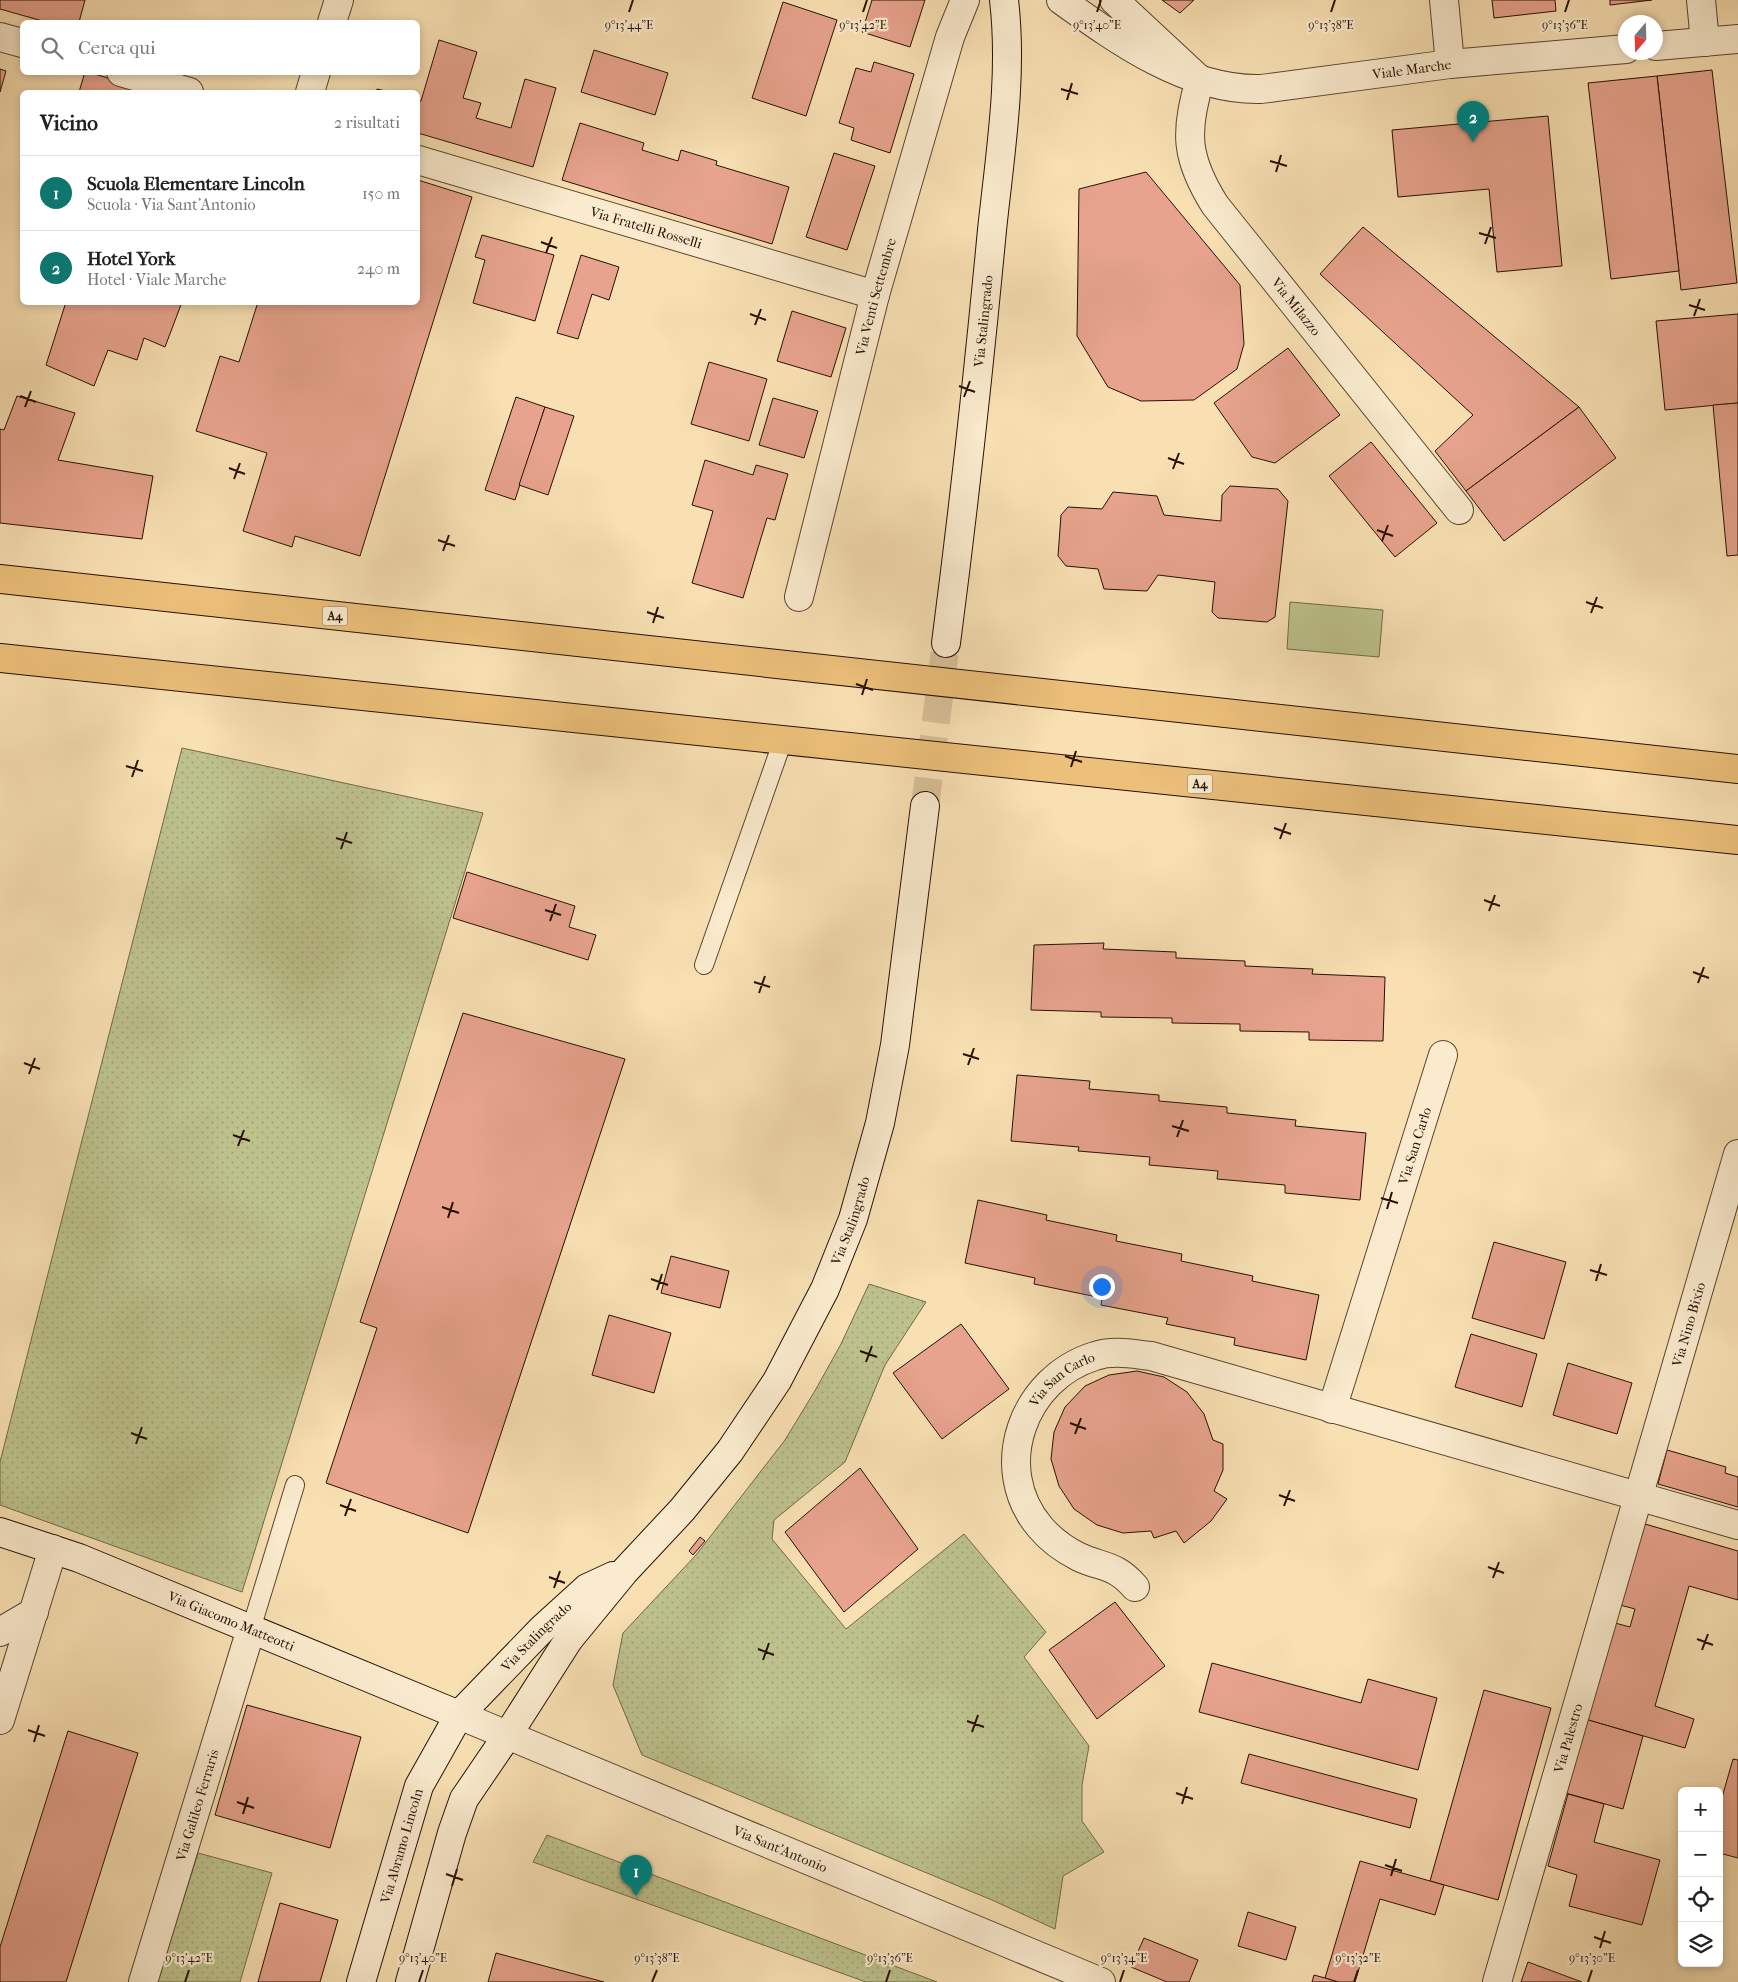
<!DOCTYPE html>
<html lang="it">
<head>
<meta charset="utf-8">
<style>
	:root { --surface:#fff; --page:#f6f6f6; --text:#222; --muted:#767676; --line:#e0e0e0; --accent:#0f766e }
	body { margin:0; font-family:"IM FELL French Canon",serif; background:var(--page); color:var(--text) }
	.controls { position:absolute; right:15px; bottom:15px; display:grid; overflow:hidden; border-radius:8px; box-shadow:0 2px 8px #0003 }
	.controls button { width:45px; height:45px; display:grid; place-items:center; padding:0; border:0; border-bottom:1px solid var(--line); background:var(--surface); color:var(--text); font:25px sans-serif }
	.compass { position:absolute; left:1618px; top:15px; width:45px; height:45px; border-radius:50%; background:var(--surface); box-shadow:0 2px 8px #0003; rotate:199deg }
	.you { position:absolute; left:1101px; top:1286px; width:18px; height:18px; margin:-12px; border:4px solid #fff; border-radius:50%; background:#1a73e8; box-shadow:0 0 0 8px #1a73e833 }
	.badge { display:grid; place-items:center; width:32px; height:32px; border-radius:50%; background:var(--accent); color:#fff; font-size:16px; font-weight:700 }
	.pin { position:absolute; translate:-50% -41px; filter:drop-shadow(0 1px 2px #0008) }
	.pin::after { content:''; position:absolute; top:26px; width:18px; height:15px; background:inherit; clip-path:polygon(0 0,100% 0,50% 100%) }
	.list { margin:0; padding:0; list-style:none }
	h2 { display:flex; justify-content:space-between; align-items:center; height:65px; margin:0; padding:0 20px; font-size:21px }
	h2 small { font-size:16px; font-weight:400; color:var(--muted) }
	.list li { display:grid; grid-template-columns:32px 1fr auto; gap:15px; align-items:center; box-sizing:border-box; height:75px; padding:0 20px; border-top:1px solid var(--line) }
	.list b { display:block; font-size:19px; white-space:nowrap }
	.list p { margin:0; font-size:16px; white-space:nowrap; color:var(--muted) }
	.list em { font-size:16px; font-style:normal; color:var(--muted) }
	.icon { flex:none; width:28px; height:28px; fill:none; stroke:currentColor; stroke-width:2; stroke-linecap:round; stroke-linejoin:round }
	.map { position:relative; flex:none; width:1738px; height:1982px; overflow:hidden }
	.search { position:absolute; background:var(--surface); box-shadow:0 2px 8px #0003; left:20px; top:20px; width:400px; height:55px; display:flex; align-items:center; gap:12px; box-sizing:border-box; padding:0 18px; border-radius:8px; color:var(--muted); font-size:19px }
	.panel { position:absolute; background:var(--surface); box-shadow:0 2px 8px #0003; left:20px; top:90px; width:400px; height:215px; border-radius:8px }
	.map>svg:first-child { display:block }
	.grass { fill:url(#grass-dots); stroke:#726949 }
	.garden { fill:#bdc28d; stroke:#726949 }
	.building { fill:#e7a38d; stroke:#271005 }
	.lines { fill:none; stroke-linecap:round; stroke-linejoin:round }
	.secondary-tunnel { stroke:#d9c199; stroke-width:28; stroke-dasharray:28 14; stroke-linecap:butt }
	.lane-casing { stroke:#5b4430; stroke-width:20 }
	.street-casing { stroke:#5b4430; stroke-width:30 }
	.secondary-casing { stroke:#271005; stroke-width:30 }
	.highway-casing { stroke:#271005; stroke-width:30 }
	.lane { stroke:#faebce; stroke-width:18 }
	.street { stroke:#faebce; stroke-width:28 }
	.secondary { stroke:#faebce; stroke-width:28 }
	.highway { stroke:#ecc07a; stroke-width:28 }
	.ticks { fill:none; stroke:#271005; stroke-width:2 }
	.labels { text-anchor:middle; stroke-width:4.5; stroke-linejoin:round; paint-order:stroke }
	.shield { fill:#faebce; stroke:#665241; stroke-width:1 }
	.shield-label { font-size:12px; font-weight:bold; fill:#271005 }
	.street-label { font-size:14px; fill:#271005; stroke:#faebce }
	.ticks-label { font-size:12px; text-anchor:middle; fill:#271005; stroke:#faebce; stroke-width:4.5; stroke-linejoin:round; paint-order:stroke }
</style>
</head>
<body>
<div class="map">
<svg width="1738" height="1982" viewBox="0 0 1738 1982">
	<defs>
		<pattern id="grass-dots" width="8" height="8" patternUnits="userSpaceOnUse" patternTransform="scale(1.25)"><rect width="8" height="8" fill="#bdc28d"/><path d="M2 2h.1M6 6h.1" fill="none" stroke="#a2a678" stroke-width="1.8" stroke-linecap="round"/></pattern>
	</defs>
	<rect width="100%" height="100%" fill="#f8e0b3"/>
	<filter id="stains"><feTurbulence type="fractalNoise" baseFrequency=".004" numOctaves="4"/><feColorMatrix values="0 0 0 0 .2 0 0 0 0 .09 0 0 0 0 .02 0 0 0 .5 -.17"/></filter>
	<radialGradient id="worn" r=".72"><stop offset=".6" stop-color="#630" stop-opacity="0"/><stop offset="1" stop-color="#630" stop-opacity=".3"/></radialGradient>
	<g class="grass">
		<path d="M182 748 483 813 242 1592 0 1505V1462Z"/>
		<path d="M869 1284 926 1302 885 1365 845 1462 774 1520 772 1539 846 1629 964 1534 1046 1632 1024 1657 1089 1746 1082 1785V1821L1104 1852 1063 1876 1055 1929 992 1900 642 1755 613 1685 623 1633 696 1555 785 1440 816 1389 841 1344Z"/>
		<path d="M547 1835 937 1982H866L533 1862Z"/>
		<path d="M198 1853 272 1873 240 1982H157Z"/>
	</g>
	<path class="garden" d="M1290 602 1383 610 1379 657 1287 649Z"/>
	<g class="building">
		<path d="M0 0H85L79 22H46L0 9Z"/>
		<path d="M872 0H925L910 47 862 32Z"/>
		<path d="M1162 0H1194L1180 13Z"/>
		<path d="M1492 0H1555L1556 11 1494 18Z"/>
		<path d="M1610 0H1652L1610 5Z"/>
		<path d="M783 2 837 20 806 116 752 98Z"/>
		<path d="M439 40 477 52 463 98 481 103 476 118 511 128 525 79 556 88 533 167 418 133V100L421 101Z"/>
		<path d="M594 50 668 73 655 115 581 92Z"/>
		<path d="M874 62 914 74 890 153 851 140 854 128 839 123 856 68 871 72Z"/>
		<path d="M0 69 6 71 0 92Z"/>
		<path d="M1712 70 1737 283 1681 290 1657 76Z"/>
		<path d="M85 72H88L154 92H79Z"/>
		<path d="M1657 76 1679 271 1611 279 1588 83Z"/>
		<path d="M377 89 390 92H376Z"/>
		<path d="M1548 116 1562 266 1497 272 1489 189 1398 197 1392 130Z"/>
		<path d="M580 123 644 143 642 150 678 161 681 150 717 161 716 165 789 187 772 244 562 180Z"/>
		<path d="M834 153 875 166 847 250 806 237Z"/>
		<path d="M1146 172 1240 285 1244 344 1237 369 1194 400 1141 401 1108 387 1077 336 1079 189Z"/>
		<path d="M418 180 472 197 360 556 295 536 292 547 243 531 267 453 196 431 220 356 239 362 258 302H418Z"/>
		<path d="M1363 227 1579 407 1466 491 1435 451 1473 415 1320 274Z"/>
		<path d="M482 235 554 255 535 321 473 303 485 260 475 257Z"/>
		<path d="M581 255 619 267 609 300 592 294 578 339 557 333Z"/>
		<path d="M66 302H182L165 347 144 338 137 360 108 350 94 386 46 365Z"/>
		<path d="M792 311 846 328 831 377 777 361Z"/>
		<path d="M1738 314V403L1665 410 1656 321Z"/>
		<path d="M1288 348 1340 415 1275 463 1252 457 1214 403Z"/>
		<path d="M709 362 767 379 749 441 691 424Z"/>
		<path d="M17 396 75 413 58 460 153 476 142 539 0 523V429L4 430Z"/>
		<path d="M516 397 545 407 515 500 485 490Z"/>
		<path d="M773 398 818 411 804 458 759 445Z"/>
		<path d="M1738 403V555L1727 556 1713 405Z"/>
		<path d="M545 407 574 416 548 495 519 485Z"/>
		<path d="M1579 407 1616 458 1504 541 1466 491Z"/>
		<path d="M1371 442 1437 523 1395 557 1329 476Z"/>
		<path d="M705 460 753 475 756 465 788 474 775 520 767 518 743 598 692 583 713 511 692 505Z"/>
		<path d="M1230 486 1278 489 1288 501 1275 617 1267 622 1218 618 1212 612 1215 582 1158 575 1147 591 1104 589 1098 569 1066 566 1058 556 1061 515 1068 507 1102 509 1113 492 1157 496 1164 515 1221 521 1222 495Z"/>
		<path d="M467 872 575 906 569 927 596 935 588 960 453 918Z"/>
		<path d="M1104 943 1103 949 1176 952V958L1245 961V966L1313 969 1312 974 1385 977 1383 1041 1309 1040V1032L1240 1031V1024L1172 1023V1018L1101 1017V1012L1031 1010 1034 945Z"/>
		<path d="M463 1013 625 1059 468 1533 326 1483 377 1328 360 1322Z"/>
		<path d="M1017 1075 1090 1081 1089 1089 1159 1095V1101L1227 1107V1113L1296 1120 1295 1126 1366 1133 1360 1200 1285 1193V1185L1217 1179 1218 1171 1149 1165 1150 1157 1078 1151 1079 1147 1011 1141Z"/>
		<path d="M978 1200 1047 1215 1046 1220 1117 1235 1116 1241 1182 1254 1181 1261 1253 1276 1252 1281 1319 1295 1306 1360 1234 1345 1235 1338 1166 1324 1168 1318 1101 1305 1102 1298 1034 1284 1035 1278 965 1263Z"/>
		<path d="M1494 1242 1566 1262 1544 1339 1472 1318Z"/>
		<path d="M671 1256 729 1271 720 1308 661 1293Z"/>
		<path d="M609 1315 671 1333 654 1393 592 1375Z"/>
		<path d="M961 1324 1009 1389 942 1439 893 1373Z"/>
		<path d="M1471 1334 1537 1354 1522 1407 1455 1387Z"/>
		<path d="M1568 1363 1632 1383 1617 1434 1553 1415Z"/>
		<path d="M1137 1371 1164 1377 1187 1392 1204 1414 1213 1440 1223 1444V1470L1214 1491 1227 1499 1211 1521 1184 1543 1176 1531 1154 1538 1151 1531 1123 1533 1097 1525 1074 1509 1059 1486 1051 1459 1054 1432 1065 1407 1085 1386 1109 1375Z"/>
		<path d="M1667 1450 1726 1467 1725 1473 1738 1477V1507L1658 1484Z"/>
		<path d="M860 1468 918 1549 844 1612 785 1532Z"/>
		<path d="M1645 1524 1738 1551V1600L1689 1586 1655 1706 1694 1719 1685 1748 1585 1719 1615 1623 1630 1627 1635 1609 1620 1605Z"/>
		<path d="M700 1537 705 1541 693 1555 689 1551Z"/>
		<path d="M1115 1602 1165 1666 1097 1719 1049 1650Z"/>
		<path d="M1212 1663 1361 1703 1368 1679 1437 1698 1418 1770 1199 1712Z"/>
		<path d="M1484 1690 1551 1708 1498 1900 1430 1881Z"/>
		<path d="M247 1705 361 1737 330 1848 215 1815Z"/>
		<path d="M1585 1719 1643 1736 1623 1809 1562 1792Z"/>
		<path d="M68 1731 138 1753 66 1982H0V1947Z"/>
		<path d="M1249 1754 1417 1799 1410 1828 1241 1783Z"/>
		<path d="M1733 1759 1738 1760V1858L1719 1853V1808Z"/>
		<path d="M1568 1794 1604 1804 1594 1842 1660 1860 1642 1925 1569 1906 1577 1875 1548 1866Z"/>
		<path d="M1360 1861 1444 1885 1435 1915 1380 1899 1355 1982H1338L1325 1978Z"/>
		<path d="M280 1903 338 1920 320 1982H258Z"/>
		<path d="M1248 1912 1296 1927 1286 1960 1238 1946Z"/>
		<path d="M1144 1938 1198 1960 1189 1982H1167L1131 1967Z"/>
		<path d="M496 1953 604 1982H488Z"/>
		<path d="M1528 1962 1582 1982H1521Z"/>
		<path d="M1314 1975 1325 1978 1338 1982H1312Z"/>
	</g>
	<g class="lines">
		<path class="secondary-tunnel" d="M925 806 946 643"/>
		<g class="lane-casing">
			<g id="lane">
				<path d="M704 965 783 740"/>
				<path d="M251 1629 295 1485"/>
			</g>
		</g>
		<g class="street-casing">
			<g id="street">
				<path id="s1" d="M1061 0C1118 41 1188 91 1261 89L1450 64 1626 49"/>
				<path id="s2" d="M1114 0 1200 80C1184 132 1186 159 1215 205L1459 510"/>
				<path d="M1444 0 1450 64"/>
				<path d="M1701 0 1705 42"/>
				<path d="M332 22 339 0"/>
				<path d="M0 37 22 43"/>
				<path d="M1656 46 1738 39"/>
				<path d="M121 72 189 92"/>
				<path d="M310 92 316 72"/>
				<path id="s3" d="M418 160 875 295"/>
				<path id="s4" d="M799 597 875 295 950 37 965 0"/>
				<path id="s5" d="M1332 1409 1443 1055"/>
				<path id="s6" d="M1135 1587C1115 1564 1103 1568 1079 1557 1065 1550 1050 1539 1040 1527 990 1468 1023 1378 1095 1356 1113 1350 1132 1354 1151 1356L1738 1525"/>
				<path d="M0 1632 34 1612"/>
				<path id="s7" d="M459 1715 1101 1982"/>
				<path d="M0 1720 53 1549"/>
				<path id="s8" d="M143 1982 251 1629"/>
				<path id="s9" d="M1497 1982 1738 1154"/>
			</g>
		</g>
		<g class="secondary-casing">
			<g id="secondary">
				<path id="s10" d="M946 643C964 505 979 368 992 230 1000 154 1013 76 1004 0"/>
				<path id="s11" d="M0 1532 79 1558 459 1715"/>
				<path id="s12" d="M361 1982 419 1786 459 1715 543 1628 587 1588 613 1576"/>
				<path id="s13" d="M410 1982 452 1833 464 1799 507 1736 569 1639 624 1572 682 1510 730 1451 777 1381 825 1289 853 1219 880 1123 895 1045 925 806"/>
			</g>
		</g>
		<g class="highway-casing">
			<g id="highway">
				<path d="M0 579 1738 769"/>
				<path d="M0 658 1738 840"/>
			</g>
		</g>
		<use href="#lane" class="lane"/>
		<use href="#street" class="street"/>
		<use href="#secondary" class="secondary"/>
		<use href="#highway" class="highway"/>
	</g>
	<path class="ticks" d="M629 12 633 0M863 12 867 0M1097 12 1101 0M1331 12 1335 0M1565 12 1569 0M1061 89 1078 94M1067 100 1072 83M1270 161 1287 166M1276 172 1281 155M1479 233 1496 238M541 242 557 248M1485 244 1491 227M546 253 552 237M1689 305 1705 310M750 314 766 320M1694 316 1700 299M755 325 761 309M959 386 975 392M20 396 36 402M964 397 970 381M25 407 31 391M1168 458 1184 464M229 468 245 474M1173 469 1179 453M234 479 240 463M1377 530 1393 536M438 540 455 546M1382 541 1388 525M443 551 449 535M1586 602 1603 608M647 612 664 618M1591 613 1597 597M653 623 658 607M856 684 873 690M862 695 867 679M1065 756 1082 762M126 766 143 771M1071 767 1076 751M132 777 138 760M1274 828 1291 834M336 838 352 843M1280 839 1286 823M341 849 347 832M1484 900 1500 906M545 910 561 915M1489 911 1495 895M550 921 556 904M1693 972 1709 978M754 982 770 987M1698 983 1704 967M759 993 765 976M963 1054 979 1059M24 1063 40 1069M968 1065 974 1048M29 1074 35 1058M1172 1126 1189 1131M233 1135 250 1141M1177 1137 1183 1120M238 1146 244 1130M1381 1198 1398 1203M442 1207 459 1213M1387 1209 1392 1192M448 1218 453 1202M1590 1270 1607 1275M651 1279 668 1285M1596 1281 1601 1264M657 1290 662 1274M860 1351 877 1357M866 1362 872 1346M1070 1423 1086 1429M131 1433 147 1439M1075 1434 1081 1418M136 1444 142 1427M1279 1495 1295 1501M340 1505 356 1511M1284 1506 1290 1490M345 1516 351 1499M1488 1567 1504 1573M549 1577 565 1583M1493 1578 1499 1562M554 1588 560 1571M1697 1639 1713 1645M758 1649 774 1655M1702 1650 1708 1634M763 1660 769 1643M967 1721 984 1727M28 1730 45 1736M972 1732 978 1715M34 1742 39 1725M1176 1793 1193 1799M237 1802 254 1808M1182 1804 1187 1787M243 1814 248 1797M1385 1865 1402 1871M446 1874 463 1880M1391 1876 1396 1859M452 1886 457 1869M1594 1937 1611 1943M1600 1948 1605 1931M185 1982 189 1970M419 1982 423 1970M652 1982 657 1970M886 1982 890 1970M1120 1982 1124 1970M1354 1982 1358 1970M1588 1982 1592 1970"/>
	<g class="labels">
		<g class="shield">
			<rect x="322.5" y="606.5" width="25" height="19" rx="4"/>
			<rect x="1187.5" y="774.5" width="25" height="19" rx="4"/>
		</g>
		<g class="shield-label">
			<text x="335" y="620">A4</text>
			<text x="1200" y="788">A4</text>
		</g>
		<g class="street-label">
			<text dy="5" stroke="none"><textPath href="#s1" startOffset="375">Viale Marche</textPath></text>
			<text dy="5" stroke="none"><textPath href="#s3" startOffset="238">Via Fratelli Rosselli</textPath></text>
			<text dy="5" stroke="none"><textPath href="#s4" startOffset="310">Via Venti Settembre</textPath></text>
			<text dy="5" stroke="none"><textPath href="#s2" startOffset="379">Via Milazzo</textPath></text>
			<text dy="5" stroke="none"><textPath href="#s10" startOffset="324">Via Stalingrado</textPath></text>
			<text dy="5" stroke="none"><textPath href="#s5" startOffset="276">Via San Carlo</textPath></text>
			<text dy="5" stroke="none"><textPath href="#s13" startOffset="891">Via Stalingrado</textPath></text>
			<text dy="5" stroke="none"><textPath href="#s9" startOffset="685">Via Nino Bixio</textPath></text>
			<text dy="5" stroke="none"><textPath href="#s6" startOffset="285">Via San Carlo</textPath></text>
			<text dy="5" stroke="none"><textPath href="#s11" startOffset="248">Via Giacomo Matteotti</textPath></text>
			<text dy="5" stroke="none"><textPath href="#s12" startOffset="396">Via Stalingrado</textPath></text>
			<text dy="5" stroke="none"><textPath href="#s9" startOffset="254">Via Palestro</textPath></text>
			<text dy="5" stroke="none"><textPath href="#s8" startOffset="185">Via Galileo Ferraris</textPath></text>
			<text dy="5" stroke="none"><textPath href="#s12" startOffset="142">Via Abramo Lincoln</textPath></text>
			<text dy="5" stroke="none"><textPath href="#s7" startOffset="348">Via Sant'Antonio</textPath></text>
		</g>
	</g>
	<g class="ticks-label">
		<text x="863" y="29">9°13'42"E</text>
		<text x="1097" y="29">9°13'40"E</text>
		<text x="1331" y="29">9°13'38"E</text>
		<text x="1565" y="29">9°13'36"E</text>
		<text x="629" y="29">9°13'44"E</text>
		<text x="189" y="1962">9°13'42"E</text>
		<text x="423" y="1962">9°13'40"E</text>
		<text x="657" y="1962">9°13'38"E</text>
		<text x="890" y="1962">9°13'36"E</text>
		<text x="1124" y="1962">9°13'34"E</text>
		<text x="1358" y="1962">9°13'32"E</text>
		<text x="1592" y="1962">9°13'30"E</text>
	</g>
	<rect width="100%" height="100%" filter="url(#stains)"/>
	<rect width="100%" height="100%" fill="url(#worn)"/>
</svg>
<div class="controls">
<button>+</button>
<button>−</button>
<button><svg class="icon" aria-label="locate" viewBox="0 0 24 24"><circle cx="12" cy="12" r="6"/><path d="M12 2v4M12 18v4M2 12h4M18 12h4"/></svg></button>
<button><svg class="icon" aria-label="layers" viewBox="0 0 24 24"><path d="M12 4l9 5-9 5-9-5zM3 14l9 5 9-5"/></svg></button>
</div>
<svg class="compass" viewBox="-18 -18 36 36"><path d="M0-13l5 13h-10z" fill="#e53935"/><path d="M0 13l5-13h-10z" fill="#767676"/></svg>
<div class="you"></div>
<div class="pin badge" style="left:636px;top:1896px">1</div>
<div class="pin badge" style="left:1473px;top:142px">2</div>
<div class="search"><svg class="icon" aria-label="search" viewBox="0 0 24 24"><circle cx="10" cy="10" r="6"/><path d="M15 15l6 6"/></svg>Cerca qui</div>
<section class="panel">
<h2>Vicino<small>2 risultati</small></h2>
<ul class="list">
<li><span class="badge">1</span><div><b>Scuola Elementare Lincoln</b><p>Scuola · Via Sant'Antonio</p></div><em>150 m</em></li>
<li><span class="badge">2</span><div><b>Hotel York</b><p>Hotel · Viale Marche</p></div><em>240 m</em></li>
</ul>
</section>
</div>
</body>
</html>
